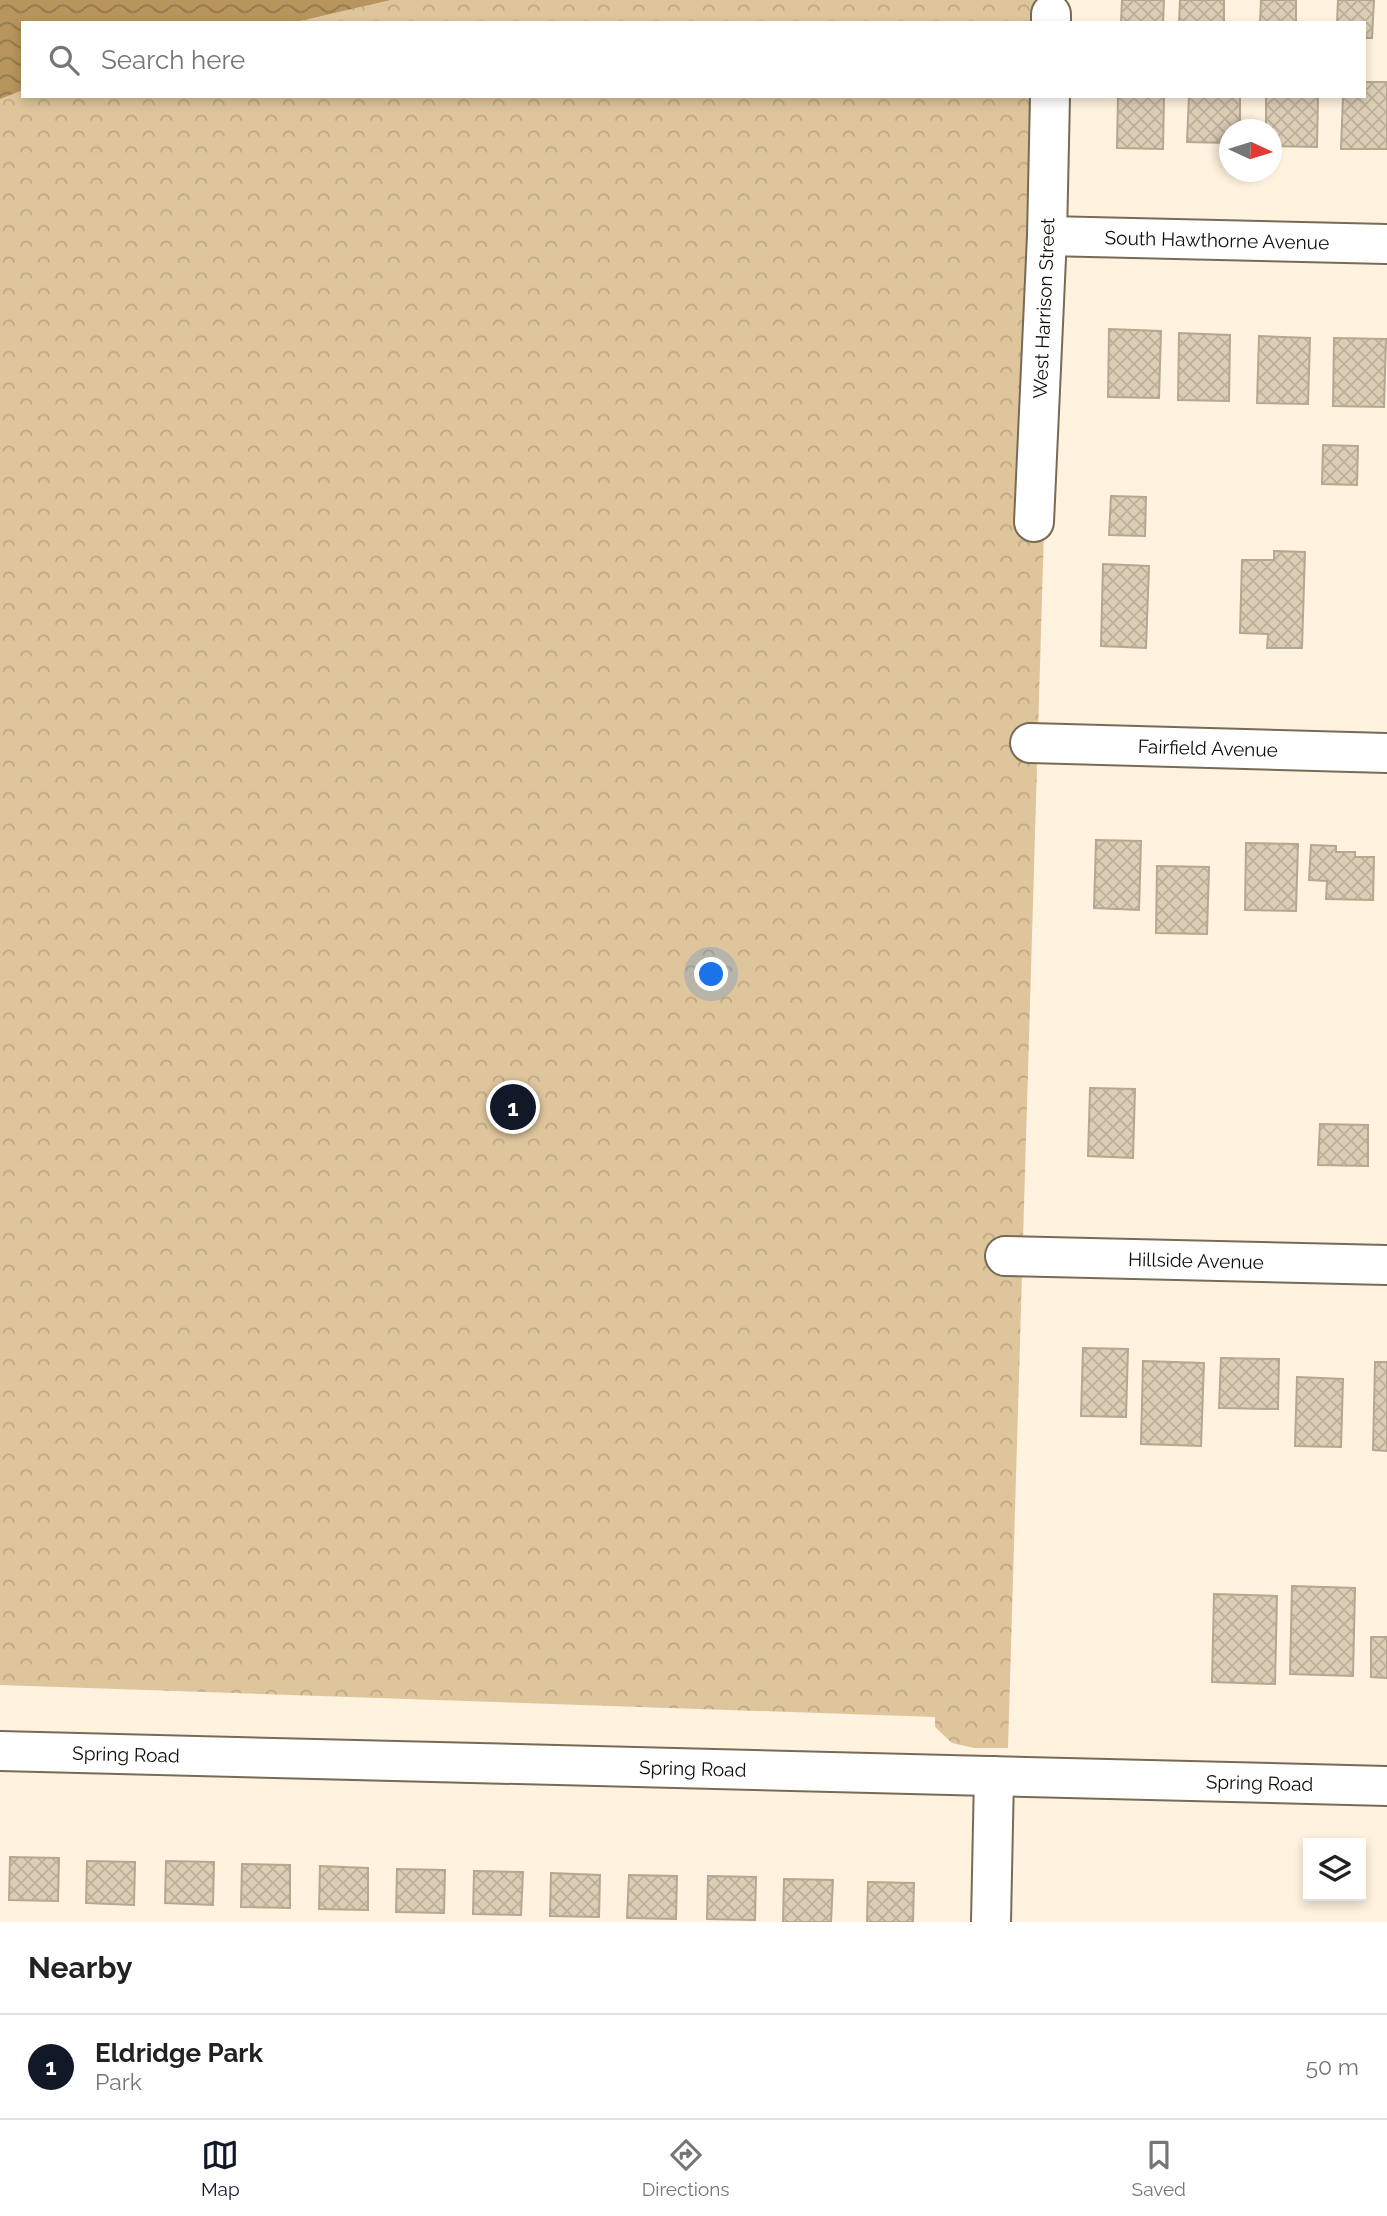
<!DOCTYPE html>
<html lang="en">
<head>
<meta charset="utf-8">
<style>
	:root { --surface:#fff; --page:#f6f6f6; --text:#222; --muted:#767676; --line:#e0e0e0; --accent:#111827 }
	body { margin:0; font-family:Raleway,sans-serif; background:var(--page); color:var(--text) }
	.controls { position:absolute; right:21px; bottom:21px; display:grid; overflow:hidden; border-radius:0px; box-shadow:0 4px 10px #0003 }
	.controls button { width:63px; height:63px; display:grid; place-items:center; padding:0; border:0; border-bottom:2px solid var(--line); background:var(--surface); color:var(--text); font:35px sans-serif }
	.compass { position:absolute; left:1219px; top:119px; width:63px; height:63px; border-radius:50%; background:var(--surface); box-shadow:0 4px 10px #0003; rotate:94deg }
	.you { position:absolute; left:712px; top:975px; width:24px; height:24px; margin:-18px; border:5px solid #fff; border-radius:50%; background:#1a73e8; box-shadow:0 0 0 10px #1a73e833 }
	.badge { display:grid; place-items:center; width:46px; height:46px; border-radius:50%; background:var(--accent); color:#fff; font-size:23px; font-weight:700 }
	.pin { position:absolute; translate:-50% -50%; border:4px solid #fff; box-shadow:0 2px 7px #0006 }
	.list { margin:0; padding:0; list-style:none }
	h2 { display:flex; justify-content:space-between; align-items:center; height:91px; margin:0; padding:0 28px; font-size:30px }
	h2 small { font-size:23px; font-weight:400; color:var(--muted) }
	.list li { display:grid; grid-template-columns:46px 1fr auto; gap:21px; align-items:center; box-sizing:border-box; height:105px; padding:0 28px; border-top:2px solid var(--line) }
	.list b { display:block; font-size:26px; white-space:nowrap }
	.list p { margin:0; font-size:23px; white-space:nowrap; color:var(--muted) }
	.list em { font-size:23px; font-style:normal; color:var(--muted) }
	.icon { flex:none; width:38px; height:38px; fill:none; stroke:currentColor; stroke-width:2; stroke-linecap:round; stroke-linejoin:round }
	.map { position:relative; flex:none; width:1387px; height:1922px; overflow:hidden }
	.search { position:absolute; background:var(--surface); box-shadow:0 4px 10px #0003; left:21px; right:21px; top:21px; height:77px; display:flex; align-items:center; gap:18px; box-sizing:border-box; padding:0 24px; border-radius:0px; color:var(--muted); font-size:26px }
	.sheet { height:196px; background:var(--surface) }
	nav { display:flex; justify-content:space-around; align-items:center; box-sizing:border-box; height:98px; border-top:2px solid var(--line); background:var(--surface); font-size:19px; color:var(--muted) }
	nav a { display:grid; justify-items:center; gap:4px }
	nav .on { color:var(--accent) }
	.map>svg:first-child { display:block }
	.park { fill:url(#park-crowns) }
	.water { fill:url(#water-waves) }
	.building { fill:url(#building-cross-hatch); stroke:#b5a790; stroke-width:2 }
	.lines { fill:none; stroke-linecap:round; stroke-linejoin:round }
	.minor-casing { stroke:#786b56; stroke-width:42 }
	.minor { stroke:#fff; stroke-width:38 }
	.labels { text-anchor:middle; stroke-width:7; stroke-linejoin:round; paint-order:stroke }
	.street-label { font-size:19px; fill:#120d06; stroke:#fff }
</style>
</head>
<body>
<div class="map">
<svg width="1387" height="1922" viewBox="0 0 1387 1922">
	<defs>
		<pattern id="park-crowns" width="20" height="18" patternUnits="userSpaceOnUse" patternTransform="scale(1.75)"><rect width="20" height="18" fill="#dfc59c"/><path d="M2 6a3 3 0 1 1 6 0M12 15a3 3 0 1 1 6 0" fill="none" stroke="#bea885"/></pattern>
		<pattern id="water-waves" width="16" height="10" patternUnits="userSpaceOnUse" patternTransform="scale(1.75)"><rect width="16" height="10" fill="#b7955c"/><path d="M0 5q4-4 8 0t8 0" fill="none" stroke="#93784a"/></pattern>
		<pattern id="building-cross-hatch" width="8" height="8" patternUnits="userSpaceOnUse" patternTransform="scale(1.75)"><rect width="8" height="8" fill="#dccdb5"/><path d="M0 0l8 8M0 8l8-8" fill="none" stroke="#bcaf9a"/></pattern>
	</defs>
	<rect width="100%" height="100%" fill="#fff2df"/>
	<g class="park">
		<path d="M0 0H187L23 23V96H1039L1044 530 1008 1748H974L952 1743 935 1727V1717L0 1685Z"/>
		<path d="M391 0H1043L1042 23H292Z"/>
	</g>
	<path class="water" d="M0 0H391L292 23H23V90L0 99Z"/>
	<g class="building">
		<path d="M1122 0H1164L1163 23H1121Z"/>
		<path d="M1180 0H1224V23H1179Z"/>
		<path d="M1261 0H1296V23H1260Z"/>
		<path d="M1338 0H1374L1372 38H1364V23H1337Z"/>
		<path d="M1364 82H1387V149H1341L1343 96H1364Z"/>
		<path d="M1118 96H1164L1163 149 1117 148Z"/>
		<path d="M1189 96H1240V130H1230V143L1187 142Z"/>
		<path d="M1266 96H1318L1317 147 1272 146V130H1266Z"/>
		<path d="M1109 329 1161 331 1159 398 1108 397Z"/>
		<path d="M1179 333 1230 335 1229 401 1178 400Z"/>
		<path d="M1259 336 1310 338 1308 404 1257 403Z"/>
		<path d="M1334 338 1386 339 1384 407 1333 406Z"/>
		<path d="M1323 445 1358 446 1357 485 1322 484Z"/>
		<path d="M1111 496 1146 497 1145 536 1109 535Z"/>
		<path d="M1274 551 1305 552 1302 648H1267L1268 634 1240 633 1242 560H1274Z"/>
		<path d="M1103 564 1149 566 1146 648 1101 646Z"/>
		<path d="M1096 840 1141 841 1139 910 1094 908Z"/>
		<path d="M1246 843 1298 844 1296 911 1245 910Z"/>
		<path d="M1311 845 1336 846V852H1355V857H1374L1373 900 1326 899 1327 881 1309 880Z"/>
		<path d="M1157 866 1209 867 1207 934 1156 933Z"/>
		<path d="M1090 1088 1135 1089 1133 1158 1088 1156Z"/>
		<path d="M1320 1124 1368 1125V1166L1318 1165Z"/>
		<path d="M1083 1348 1128 1349 1126 1417 1081 1416Z"/>
		<path d="M1221 1358 1279 1359 1278 1409 1219 1408Z"/>
		<path d="M1143 1361 1204 1363 1201 1446 1141 1444Z"/>
		<path d="M1375 1362H1387V1451L1373 1450Z"/>
		<path d="M1297 1377 1343 1379 1341 1447 1295 1446Z"/>
		<path d="M1292 1586 1355 1588 1353 1676 1290 1674Z"/>
		<path d="M1214 1594 1277 1596 1275 1684 1212 1682Z"/>
		<path d="M1371 1637H1387V1678L1371 1677Z"/>
		<path d="M10 1857 59 1858 58 1901 9 1900Z"/>
		<path d="M87 1861 135 1862 134 1905 86 1903Z"/>
		<path d="M166 1861 214 1862 213 1905 165 1903Z"/>
		<path d="M242 1864 290 1865V1908L241 1907Z"/>
		<path d="M320 1866 368 1868V1910L319 1909Z"/>
		<path d="M397 1869 445 1870 444 1913 396 1912Z"/>
		<path d="M474 1871 523 1872 521 1915 473 1914Z"/>
		<path d="M551 1873 600 1875 599 1917 550 1916Z"/>
		<path d="M629 1875 677 1876 676 1919 627 1918Z"/>
		<path d="M708 1876 756 1877 755 1920 707 1919Z"/>
		<path d="M784 1879 833 1880 831 1922H783Z"/>
		<path d="M868 1882 914 1883 913 1922H867Z"/>
	</g>
	<g class="lines">
		<g class="minor-casing">
			<g id="minor">
				<path d="M1051 23V14"/>
				<path id="s1" d="M1047 236 1387 244"/>
				<path id="s2" d="M1034 522 1047 236 1050 96"/>
				<path id="s3" d="M1030 743 1387 753"/>
				<path id="s4" d="M1005 1256 1387 1265"/>
				<path id="s5" d="M0 1751 1387 1786"/>
				<path d="M991 1922 994 1776"/>
			</g>
		</g>
		<use href="#minor" class="minor"/>
	</g>
	<g class="labels">
		<g class="street-label">
			<text dy="7" stroke="none"><textPath href="#s1" startOffset="170">South Hawthorne Avenue</textPath></text>
			<text dy="7" stroke="none"><textPath href="#s2" startOffset="214">West Harrison Street</textPath></text>
			<text dy="7" stroke="none"><textPath href="#s3" startOffset="178">Fairfield Avenue</textPath></text>
			<text dy="7" stroke="none"><textPath href="#s4" startOffset="191">Hillside Avenue</textPath></text>
			<text dy="7" stroke="none"><textPath href="#s5" startOffset="126">Spring Road</textPath></text>
			<text dy="7" stroke="none"><textPath href="#s5" startOffset="693">Spring Road</textPath></text>
			<text dy="7" stroke="none"><textPath href="#s5" startOffset="1260">Spring Road</textPath></text>
		</g>
	</g>
</svg>
<div class="controls">
<button><svg class="icon" aria-label="layers" viewBox="0 0 24 24"><path d="M12 4l9 5-9 5-9-5zM3 14l9 5 9-5"/></svg></button>
</div>
<svg class="compass" viewBox="-18 -18 36 36"><path d="M0-13l5 13h-10z" fill="#e53935"/><path d="M0 13l5-13h-10z" fill="#767676"/></svg>
<div class="you"></div>
<div class="pin badge" style="left:513px;top:1107px">1</div>
<div class="search"><svg class="icon" aria-label="search" viewBox="0 0 24 24"><circle cx="10" cy="10" r="6"/><path d="M15 15l6 6"/></svg>Search here</div>
</div>
<section class="sheet">
<h2>Nearby<small></small></h2>
<ul class="list">
<li><span class="badge">1</span><div><b>Eldridge Park</b><p>Park</p></div><em>50 m</em></li>
</ul>
</section>
<nav>
<a class="on"><svg class="icon" aria-label="map" viewBox="0 0 24 24"><path d="M3 6l6-2 6 2 6-2v14l-6 2-6-2-6 2zM9 4v14M15 6v14"/></svg>Map</a>
<a><svg class="icon" aria-label="directions" viewBox="0 0 24 24"><path d="M12 3l9 9-9 9-9-9zM9 14v-3h6M13 9l2 2-2 2"/></svg>Directions</a>
<a><svg class="icon" aria-label="saved" viewBox="0 0 24 24"><path d="M7 4h10v16l-5-4-5 4z"/></svg>Saved</a>
</nav>
</body>
</html>
